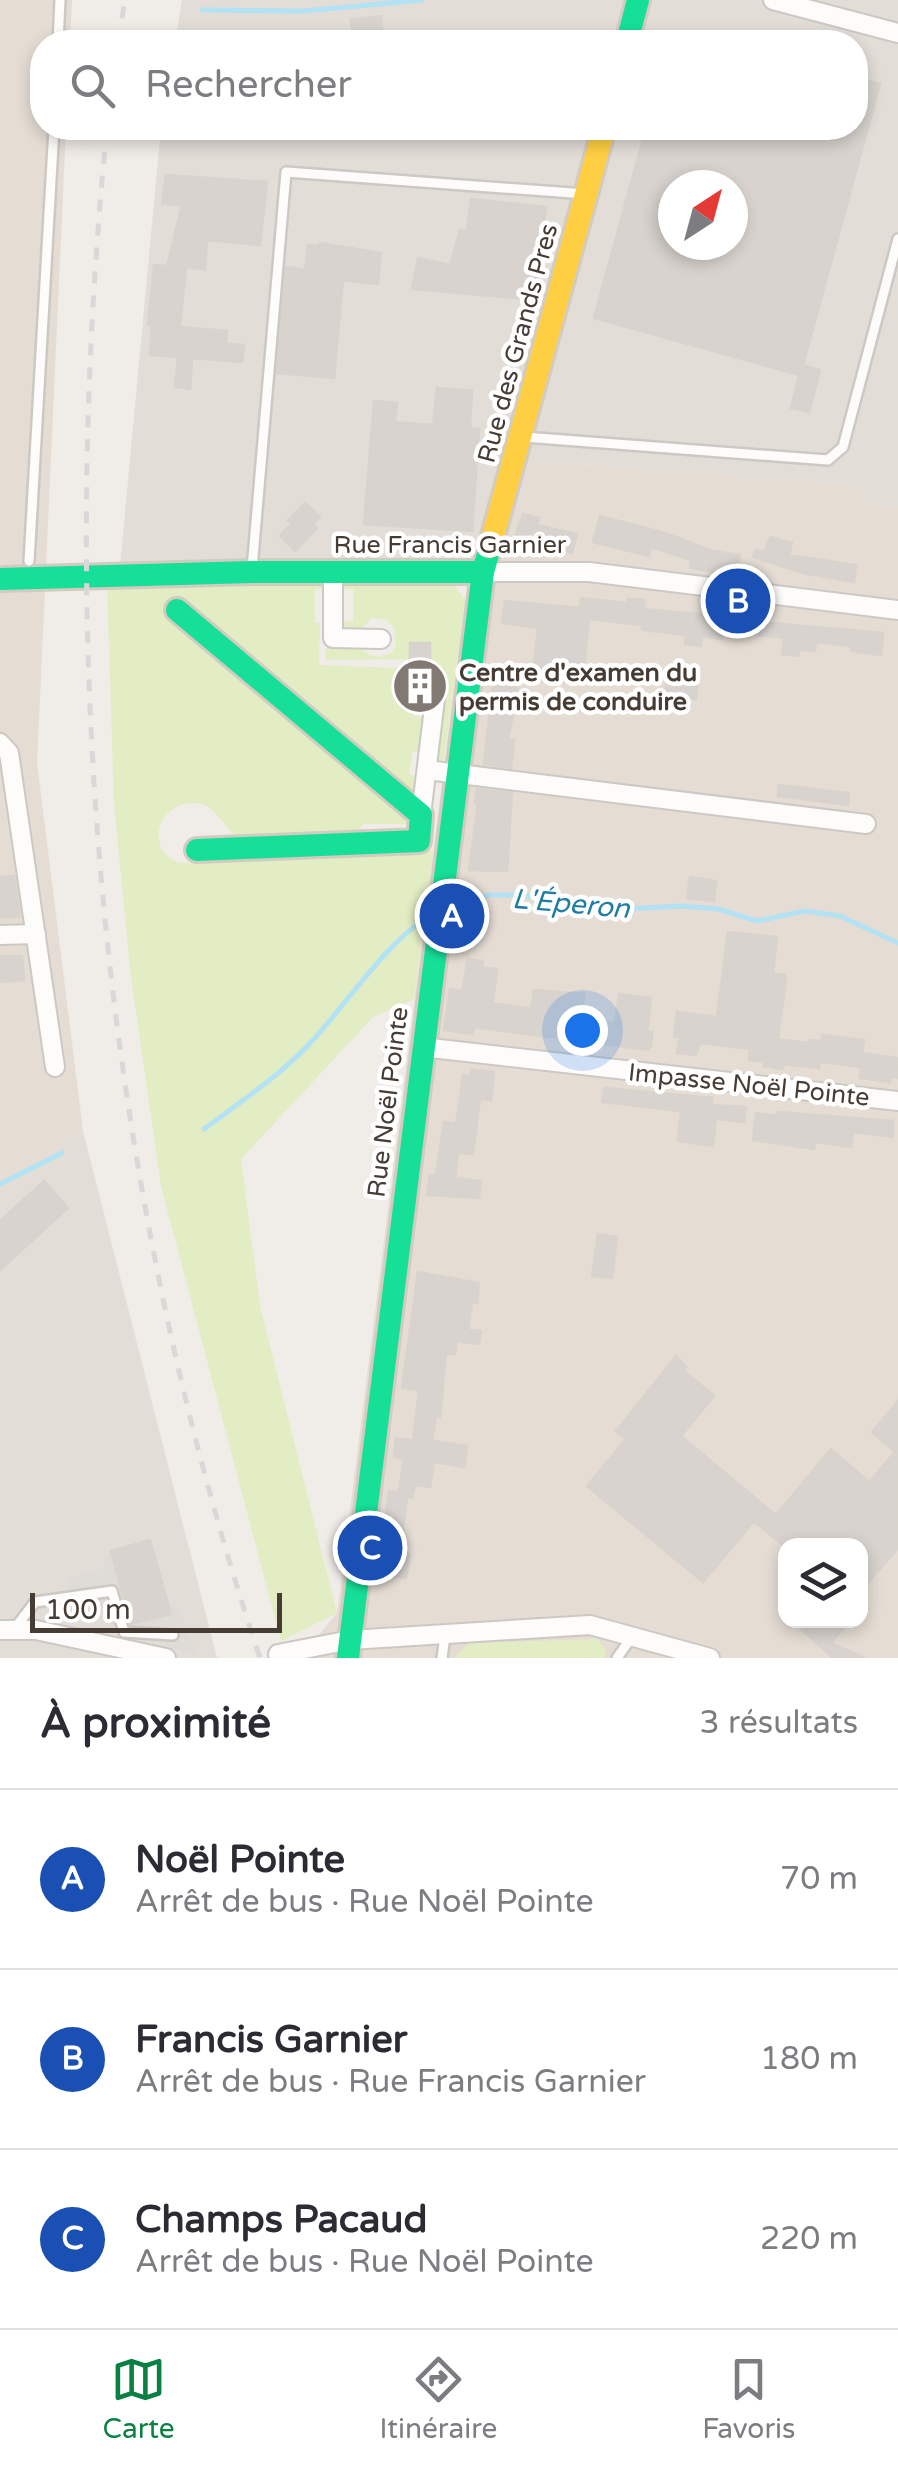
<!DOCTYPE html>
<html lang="fr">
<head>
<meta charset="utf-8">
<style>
	:root { --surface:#fff; --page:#f2f2f3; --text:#2b2b33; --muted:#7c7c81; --line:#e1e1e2; --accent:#0b8043 }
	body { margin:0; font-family:"Varela Round",sans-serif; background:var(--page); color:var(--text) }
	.controls { position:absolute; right:30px; bottom:30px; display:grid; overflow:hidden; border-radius:20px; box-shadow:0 5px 15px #0003 }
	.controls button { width:90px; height:90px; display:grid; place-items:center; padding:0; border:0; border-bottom:2px solid var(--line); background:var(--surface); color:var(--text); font:50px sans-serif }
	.compass { position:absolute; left:658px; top:170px; width:90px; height:90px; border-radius:50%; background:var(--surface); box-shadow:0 5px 15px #0003; rotate:36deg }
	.scale { position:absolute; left:30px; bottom:25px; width:252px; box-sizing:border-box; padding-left:10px; border:5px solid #463c33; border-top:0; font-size:28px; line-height:35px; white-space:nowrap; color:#463c33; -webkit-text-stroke:8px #fff; paint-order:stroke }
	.you { position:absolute; left:582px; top:1030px; width:35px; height:35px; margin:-25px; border:8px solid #fff; border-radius:50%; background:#1a73e8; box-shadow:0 0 0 15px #1a73e833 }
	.badge { display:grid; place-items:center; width:65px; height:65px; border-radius:50%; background:var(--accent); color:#fff; font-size:32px; font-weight:700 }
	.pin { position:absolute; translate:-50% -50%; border:5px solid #fff; box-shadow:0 2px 10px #0006 }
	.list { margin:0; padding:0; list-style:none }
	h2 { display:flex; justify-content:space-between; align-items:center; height:130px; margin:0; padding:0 40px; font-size:42px }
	h2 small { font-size:32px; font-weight:400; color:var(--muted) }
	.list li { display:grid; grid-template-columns:65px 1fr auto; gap:30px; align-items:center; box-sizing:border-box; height:180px; padding:0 40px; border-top:2px solid var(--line) }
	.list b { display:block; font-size:38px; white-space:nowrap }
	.list p { margin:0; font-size:32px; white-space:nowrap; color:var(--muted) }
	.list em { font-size:32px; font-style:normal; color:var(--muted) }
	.icon { flex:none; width:55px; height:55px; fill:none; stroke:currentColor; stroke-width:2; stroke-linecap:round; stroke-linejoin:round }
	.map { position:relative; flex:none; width:898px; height:1658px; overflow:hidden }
	.search { position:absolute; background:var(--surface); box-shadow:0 5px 15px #0003; left:30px; right:30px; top:30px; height:110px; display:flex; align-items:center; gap:25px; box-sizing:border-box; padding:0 35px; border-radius:40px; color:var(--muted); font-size:38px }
	.sheet { height:670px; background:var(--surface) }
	nav { display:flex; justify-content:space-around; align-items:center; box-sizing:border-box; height:140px; border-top:2px solid var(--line); background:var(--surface); font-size:28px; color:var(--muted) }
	nav a { display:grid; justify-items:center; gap:5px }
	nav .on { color:var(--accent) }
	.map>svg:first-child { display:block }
	.residential { fill:#e5ddd4; fill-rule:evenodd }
	.industrial { fill:#e3ddd8; fill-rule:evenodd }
	.green { fill:#e2edc4 }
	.parking { fill:#dfdbd7 }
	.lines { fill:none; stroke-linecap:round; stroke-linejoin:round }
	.stream { stroke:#b2e2f3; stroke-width:5 }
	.building { fill:#d8d3ce; stroke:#d8d3cd; stroke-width:2.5; fill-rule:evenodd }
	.lane-casing { stroke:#ccc8c3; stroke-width:14 }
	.street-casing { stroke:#ccc8c3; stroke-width:22 }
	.fast-casing { stroke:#d3cbc0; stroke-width:28 }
	.slow-casing { stroke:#d3cbc0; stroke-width:28 }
	.lane { stroke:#fdfcfb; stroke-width:9 }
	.street { stroke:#fdfcfb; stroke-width:18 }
	.fast { stroke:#16e098; stroke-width:22 }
	.slow { stroke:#ffcf43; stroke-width:22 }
	.rail { stroke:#d9d8d8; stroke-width:5; stroke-dasharray:12 12; stroke-linecap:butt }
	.labels { text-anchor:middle; stroke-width:9; stroke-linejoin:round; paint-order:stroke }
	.street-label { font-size:25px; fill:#463c33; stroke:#fff }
	.poi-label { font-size:25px; font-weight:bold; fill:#463c33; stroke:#fff; text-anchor:start }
	.water-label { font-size:28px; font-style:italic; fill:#1f7ca3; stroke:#fff }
</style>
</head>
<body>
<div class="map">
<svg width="898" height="1658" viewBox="0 0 898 1658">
	<rect width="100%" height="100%" fill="#f0ece7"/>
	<g class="residential">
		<path d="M0 0H72L70 42H42V128H66L37 763 83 1131 0 1187Z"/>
		<path d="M531 460 867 487 866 505 898 509V1658H300L337 1613 465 600 505 556ZM786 1546H860V1620H786Z"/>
	</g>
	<g class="industrial">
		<path d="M182 0H898V509L865 505 866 487 532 460 505 556 120 566 161 128H856V42H175ZM673 185H733V245H673Z"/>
		<path d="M83 1131 217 1658H0V1187Z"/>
	</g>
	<g class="green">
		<path d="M450 580 465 600 444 760 438 761 447 674 430 671V643H410V659L325 660 327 643H355C368 656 374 660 391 653L396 645 394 627 386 620 372 618 358 631 339 632V622L353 621 354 590 342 589V582Z"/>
		<path d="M323 582 324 589H315V623H320L319 665 398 668 402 708H414V716H430L425 752 413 751 409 774 422 779 421 801 174 598 164 610 408 815 411 824H363L356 834C327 836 275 843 248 840 222 836 220 802 193 803 155 803 145 854 181 863L433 850 414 999 373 1017 241 1159 260 1306 337 1613 281 1641 161 1186 131 977 114 803 107 584Z"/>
		<path d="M597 1639 606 1650 605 1658H454L469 1643Z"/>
	</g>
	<path class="parking" d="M111 1551 131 1626 170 1614 169 1608 178 1607 198 1658 167 1645 115 1632 109 1609 70 1620 67 1578 103 1569Z"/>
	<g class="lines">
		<g class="stream">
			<path d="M202 10 304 11 422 0"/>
			<path d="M448 906 489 895H518L625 909 682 906 718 909 757 921 805 911 840 916 898 943"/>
			<path d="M204 1129C242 1101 281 1075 313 1040 348 1002 385 944 429 916"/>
			<path d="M0 1184 62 1153"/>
		</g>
	</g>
	<g class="building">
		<path d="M381 16 383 42H353L351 19Z"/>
		<path d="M856 78 880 84 803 365 820 370 809 412 791 408 799 375 594 318 646 128H856ZM673 185H733V245H673Z"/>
		<path d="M166 175 267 182 260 245 207 240 205 269 186 267 180 327 227 331 226 344 244 345 242 362 192 358 190 389 175 387 178 357 150 355 152 325 148 324 154 265 167 266 182 205 162 204Z"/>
		<path d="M471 199 546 207 538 300 412 289 418 258 450 265 460 230 467 231Z"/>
		<path d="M320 243 381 253 378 284 343 280 334 378 277 373 286 267 305 270 308 245 319 246Z"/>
		<path d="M437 388 472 391 470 428 479 429 472 531 364 524 374 401 397 403 395 422 433 425Z"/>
		<path d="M305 503 320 517 313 524 317 528 295 551 280 536 292 523 288 520Z"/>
		<path d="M523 514 539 518 537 525 577 534 572 553 514 540Z"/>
		<path d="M600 516 665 533 713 551 740 555 737 575 690 568 691 560 651 547 649 556 593 542Z"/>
		<path d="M770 537 792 543 789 555 856 565 854 582 803 573 753 557 755 550 765 551Z"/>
		<path d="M581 598 627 603 628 599 645 600 644 609 740 618 741 612 761 615 760 622 883 633 881 655 851 651V646L816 642 815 651 799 650 798 656 782 654 784 638 723 631 722 639 702 636 701 646 685 644 686 635 642 630V625L589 619 582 685 524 679 526 666 534 667 538 628 502 623 505 601 580 608Z"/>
		<path d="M410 643H430V673L425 681 422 701H410Z"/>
		<path d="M667 678 698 681 696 699 665 695Z"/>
		<path d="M493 685 518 688 508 740H514L511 768 484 764Z"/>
		<path d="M779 785 849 793 848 805 778 796Z"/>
		<path d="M477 789 512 793 507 871 469 870 478 804 475 803Z"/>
		<path d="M14 876 20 917H0V877Z"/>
		<path d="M690 877 716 881 714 901 687 898Z"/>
		<path d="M728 932 777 937 773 974 785 975 786 980 778 1039 809 1043V1040L822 1041V1035L864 1040 862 1053 898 1058V1078L891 1076 890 1082 860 1078 861 1067 820 1062 819 1068 784 1064 783 1069 764 1066V1062L749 1060 750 1049 700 1043 696 1055 677 1053 680 1037H674L677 1012 717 1017Z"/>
		<path d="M0 956H22L24 980 0 982Z"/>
		<path d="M468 959 483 961 482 967 497 969 493 1003 531 1009 534 990 584 994 582 1019 615 1023 619 994 651 998 647 1032H652L651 1046 648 1050 474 1027 473 1034 444 1030 450 989 462 991Z"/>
		<path d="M471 1070 494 1072 491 1100 480 1099 473 1154 458 1153 455 1178 481 1181 479 1198 427 1195 430 1175H436L444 1122 456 1124 463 1075 470 1076Z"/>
		<path d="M604 1088 712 1098V1105L746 1107 744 1122 716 1119 713 1146 678 1141 681 1111 602 1102Z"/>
		<path d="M777 1112 893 1121V1137L853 1132 851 1147 815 1142 814 1149 753 1140 756 1113 777 1116Z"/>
		<path d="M44 1181 68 1208 0 1270V1221Z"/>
		<path d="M598 1234 617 1237 612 1278 592 1276Z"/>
		<path d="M418 1272 479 1283 477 1303 472 1302 468 1330 481 1331 479 1344 457 1341 455 1354H446L440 1417 436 1416 432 1441 467 1446 464 1467 434 1462 430 1487 415 1485 412 1498 407 1497 402 1536 385 1533 410 1556 406 1578 378 1575 389 1491 399 1492 404 1459 394 1457 396 1438 413 1441 419 1390 402 1388Z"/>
		<path d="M676 1356 687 1367 684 1371 714 1396 681 1436 776 1515 831 1449 869 1482 895 1452 872 1432 898 1401V1548L860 1592V1546H784L754 1521 703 1582 587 1486 626 1439 616 1431Z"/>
		<path d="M150 1540 171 1614 131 1624 111 1551Z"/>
		<path d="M808 1620H850L831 1643 865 1658H833L801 1629Z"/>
	</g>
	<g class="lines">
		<g class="lane-casing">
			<g id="lane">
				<path d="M58 42 60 0"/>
				<path d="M524 437 828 460 843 447 898 239"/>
				<path d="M29 561 54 128"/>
				<path d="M252 569 286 172 586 194"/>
				<path d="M15 1628 35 1602 112 1591 124 1632 173 1635"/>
				<path d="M442 1658 445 1636"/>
				<path d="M617 1658 631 1638"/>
			</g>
		</g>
		<g class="street-casing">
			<g id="street">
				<path d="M773 0 898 33"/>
				<path d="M333 571V638L381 639"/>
				<path d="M483 572H589L898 610"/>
				<path d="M0 743 9 753 55 1067"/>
				<path d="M427 770 866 824"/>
				<path d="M421 815 437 683"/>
				<path d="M0 935 36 934"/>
				<path d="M422 1047 898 1101"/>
				<path d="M0 1630H36L166 1658"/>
				<path d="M278 1654 350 1640 590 1625 710 1658"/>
			</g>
		</g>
		<g class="fast-casing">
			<g id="fast">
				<path d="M627 42 638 0"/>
				<path d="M0 579 252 572H483"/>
				<path d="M177 610 421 815 419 841 197 850"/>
				<path d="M348 1658 483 572 490 547"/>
			</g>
		</g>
		<g class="slow-casing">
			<path id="slow" d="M490 547 604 128"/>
		</g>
		<use href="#lane" class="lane"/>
		<use href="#street" class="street"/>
		<use href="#fast" class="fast"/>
		<use href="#slow" class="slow"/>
		<g class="rail">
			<path d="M118 42 125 0"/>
			<path d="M107 128C56 636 97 1171 260 1658"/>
		</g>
	</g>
	<defs>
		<g id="building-disc" transform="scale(2.875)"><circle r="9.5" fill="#827a72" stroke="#fff"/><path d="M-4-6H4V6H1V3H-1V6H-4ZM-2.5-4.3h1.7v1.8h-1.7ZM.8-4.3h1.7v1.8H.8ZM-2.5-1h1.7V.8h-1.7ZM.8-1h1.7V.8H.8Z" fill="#fff"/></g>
	</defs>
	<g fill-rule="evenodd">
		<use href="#building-disc" x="420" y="686"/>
	</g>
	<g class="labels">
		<g class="street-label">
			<text transform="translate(517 343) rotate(-75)" y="9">Rue des Grands Pres</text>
			<text x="450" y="553">Rue Francis Garnier</text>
			<text transform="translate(749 1084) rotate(6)" y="9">Impasse Noël Pointe</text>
			<text transform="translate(387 1102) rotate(-83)" y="9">Rue Noël Pointe</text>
		</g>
		<g class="poi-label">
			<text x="459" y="681">Centre d'examen du<tspan x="459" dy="29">permis de conduire</tspan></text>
		</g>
		<g class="water-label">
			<text transform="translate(571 903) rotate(5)" y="10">L'Éperon</text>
		</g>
	</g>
</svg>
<div class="controls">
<button><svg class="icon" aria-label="layers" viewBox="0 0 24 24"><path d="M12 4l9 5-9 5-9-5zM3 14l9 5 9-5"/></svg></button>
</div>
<svg class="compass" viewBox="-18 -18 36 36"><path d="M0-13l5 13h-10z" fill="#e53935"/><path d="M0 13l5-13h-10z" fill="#7c7c81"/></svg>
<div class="scale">100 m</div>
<div class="you"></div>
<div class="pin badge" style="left:452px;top:916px;background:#1a4fb4">A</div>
<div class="pin badge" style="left:738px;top:601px;background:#1a4fb4">B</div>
<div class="pin badge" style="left:370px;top:1548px;background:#1a4fb4">C</div>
<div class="search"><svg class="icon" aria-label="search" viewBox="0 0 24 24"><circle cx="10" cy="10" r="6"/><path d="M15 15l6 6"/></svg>Rechercher</div>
</div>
<section class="sheet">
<h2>À proximité<small>3 résultats</small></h2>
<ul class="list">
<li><span class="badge" style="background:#1a4fb4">A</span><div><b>Noël Pointe</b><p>Arrêt de bus · Rue Noël Pointe</p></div><em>70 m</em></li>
<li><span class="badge" style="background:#1a4fb4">B</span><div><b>Francis Garnier</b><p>Arrêt de bus · Rue Francis Garnier</p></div><em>180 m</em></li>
<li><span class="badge" style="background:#1a4fb4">C</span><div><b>Champs Pacaud</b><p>Arrêt de bus · Rue Noël Pointe</p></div><em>220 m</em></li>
</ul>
</section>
<nav>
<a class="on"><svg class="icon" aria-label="map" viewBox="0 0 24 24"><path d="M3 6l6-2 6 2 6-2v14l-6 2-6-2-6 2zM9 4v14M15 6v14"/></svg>Carte</a>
<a><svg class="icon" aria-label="directions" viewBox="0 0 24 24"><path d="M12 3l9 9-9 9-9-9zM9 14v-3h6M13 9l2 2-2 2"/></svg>Itinéraire</a>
<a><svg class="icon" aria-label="saved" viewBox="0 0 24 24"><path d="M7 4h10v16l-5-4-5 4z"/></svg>Favoris</a>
</nav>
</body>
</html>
